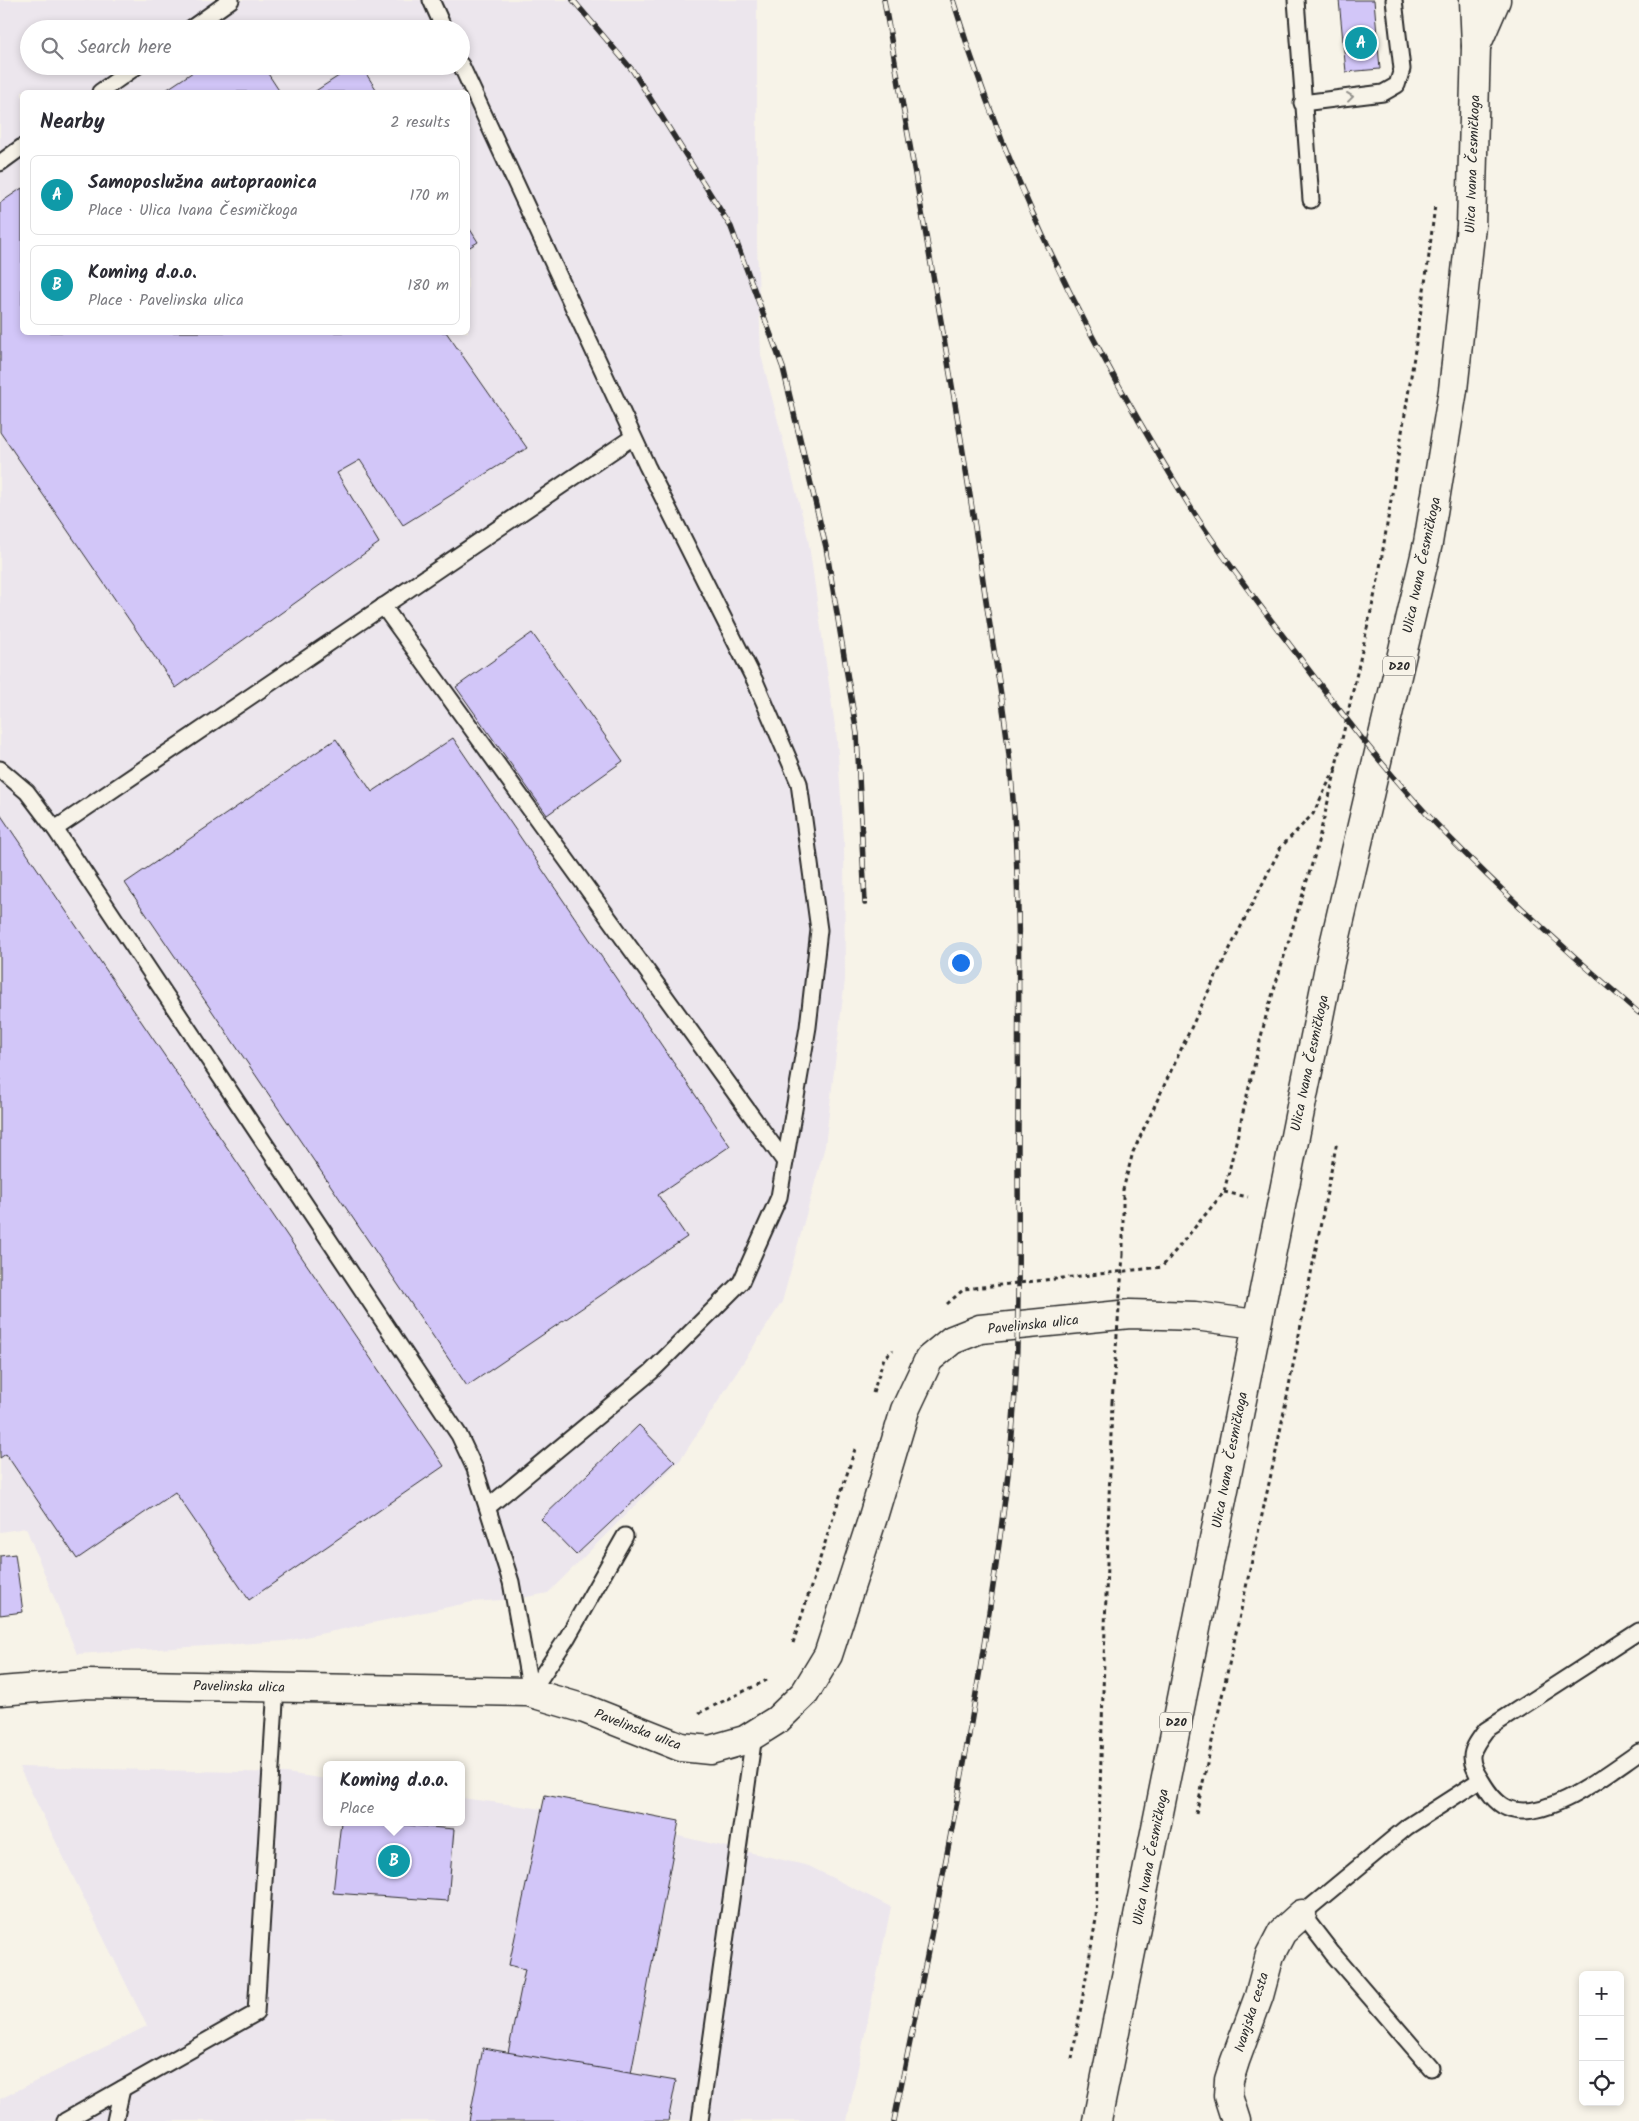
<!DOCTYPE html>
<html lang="en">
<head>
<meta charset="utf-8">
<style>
	:root { --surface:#fff; --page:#f7f7f7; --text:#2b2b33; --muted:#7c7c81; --line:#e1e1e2; --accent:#1a73e8 }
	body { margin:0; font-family:Kalam,sans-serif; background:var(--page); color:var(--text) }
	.controls { position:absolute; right:15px; bottom:15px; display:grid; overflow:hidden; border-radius:8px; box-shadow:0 2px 8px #0003 }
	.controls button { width:45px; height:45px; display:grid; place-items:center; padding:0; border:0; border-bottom:1px solid var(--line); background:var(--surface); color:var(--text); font:25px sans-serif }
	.you { position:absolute; left:960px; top:962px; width:18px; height:18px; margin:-12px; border:4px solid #fff; border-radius:50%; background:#1a73e8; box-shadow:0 0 0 8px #1a73e833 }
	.badge { display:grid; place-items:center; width:32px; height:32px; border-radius:50%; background:var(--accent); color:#fff; font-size:16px; font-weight:700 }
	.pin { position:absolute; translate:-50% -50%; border:2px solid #fff; box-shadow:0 1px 5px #0006 }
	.popup { position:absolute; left:323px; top:1761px; width:142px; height:65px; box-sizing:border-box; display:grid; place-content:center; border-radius:8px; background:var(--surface); filter:drop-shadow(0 1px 4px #0005); font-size:16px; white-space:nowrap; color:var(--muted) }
	.popup b { font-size:19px; color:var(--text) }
	.popup::after { content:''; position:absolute; left:50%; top:100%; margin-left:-10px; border:10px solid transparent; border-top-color:var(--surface) }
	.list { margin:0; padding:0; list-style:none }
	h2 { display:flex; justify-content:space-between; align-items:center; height:65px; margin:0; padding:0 20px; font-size:21px }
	h2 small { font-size:16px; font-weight:400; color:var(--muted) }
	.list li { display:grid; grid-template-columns:32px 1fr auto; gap:15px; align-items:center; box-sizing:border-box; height:80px; margin:0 10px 10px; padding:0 10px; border:1px solid var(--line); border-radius:8px }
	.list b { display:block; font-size:19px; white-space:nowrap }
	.list p { margin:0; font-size:16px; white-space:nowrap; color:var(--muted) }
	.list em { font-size:16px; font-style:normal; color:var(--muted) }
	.icon { flex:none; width:28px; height:28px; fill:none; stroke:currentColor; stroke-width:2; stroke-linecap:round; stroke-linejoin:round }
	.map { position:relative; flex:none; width:1639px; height:2121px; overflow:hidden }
	.search { position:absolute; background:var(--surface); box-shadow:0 2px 8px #0003; left:20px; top:20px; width:450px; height:55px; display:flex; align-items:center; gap:12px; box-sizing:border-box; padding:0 18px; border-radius:28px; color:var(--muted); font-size:19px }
	.panel { position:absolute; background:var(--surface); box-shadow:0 2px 8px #0003; left:20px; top:90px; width:450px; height:245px; border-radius:8px }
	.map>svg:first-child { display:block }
	.built { fill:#ece6ed; fill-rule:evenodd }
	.building { fill:#d2c6f8; stroke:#2b2b2b }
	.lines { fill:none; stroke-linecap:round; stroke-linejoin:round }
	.lane-casing { stroke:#2b2b2b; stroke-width:19 }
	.street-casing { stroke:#2b2b2b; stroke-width:31 }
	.secondary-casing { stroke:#2b2b2b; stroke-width:31 }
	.primary-casing { stroke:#2b2b2b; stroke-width:31 }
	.path { stroke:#2b2b2b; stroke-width:3; stroke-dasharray:4 4; stroke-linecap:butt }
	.lane { stroke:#f7f3e8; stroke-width:15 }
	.street { stroke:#f7f3e8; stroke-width:28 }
	.secondary { stroke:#f7f3e8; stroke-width:28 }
	.primary { stroke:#f7f3e8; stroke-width:28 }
	.rail-casing { stroke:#2b2b2b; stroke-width:5.5 }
	.rail { stroke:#f7f3e8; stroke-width:4; stroke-dasharray:11; stroke-linecap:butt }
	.path-bridge { stroke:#2b2b2b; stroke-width:3; stroke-dasharray:4 4; stroke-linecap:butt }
	.oneway { stroke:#918f8a }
	.labels { text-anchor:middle; stroke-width:4; stroke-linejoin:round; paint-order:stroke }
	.shield { fill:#f7f3e8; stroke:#686764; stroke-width:1 }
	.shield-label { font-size:12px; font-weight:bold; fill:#2b2b2b }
	.street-label { font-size:14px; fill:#2b2b2b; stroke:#f7f3e8 }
</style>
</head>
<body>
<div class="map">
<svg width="1639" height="2121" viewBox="0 0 1639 2121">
	<rect width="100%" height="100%" fill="#f7f3e8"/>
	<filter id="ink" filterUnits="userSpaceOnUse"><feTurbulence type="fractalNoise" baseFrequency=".02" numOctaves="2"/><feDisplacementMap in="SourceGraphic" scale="10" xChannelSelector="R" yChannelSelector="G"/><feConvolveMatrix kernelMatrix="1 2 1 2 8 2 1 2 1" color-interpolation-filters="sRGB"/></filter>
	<g filter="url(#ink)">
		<g class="built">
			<path d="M0 0H757V244L761 355 808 538 837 740 844 841 845 980 825 1146 782 1302 681 1459 548 1593 516 1599 472 1602 286 1641 77 1654 26 1528 0 1532ZM29 29H461V66H29ZM22 92H468V332H22Z"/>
			<path d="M19 1767 286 1773 326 1779V1822H462V1798L587 1815 809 1866 891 1907 847 2121H0V2099L147 2026Z"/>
		</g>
		<g class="building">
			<path d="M1339 0H1374L1380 69 1346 72Z"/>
			<path d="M202 66H263L280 92H163Z"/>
			<path d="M354 66H361L378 92H314Z"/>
			<path d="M22 188V332H446L527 448 403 525 360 460 337 473 379 543 176 688 0 432V203Z"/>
			<path d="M468 226 478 242 468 248Z"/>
			<path d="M532 633 623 761 547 815 456 687Z"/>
			<path d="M453 738 730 1146 658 1195 687 1237 467 1386 125 883 336 739 372 792Z"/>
			<path d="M0 814 444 1466 249 1600 175 1492 77 1559 6 1454 0 1458Z"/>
			<path d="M639 1425 675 1462 576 1555 541 1519Z"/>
			<path d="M15 1554 23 1612 0 1615V1556Z"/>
			<path d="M545 1795 679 1821 631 2074 508 2053 525 1969 509 1965Z"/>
			<path d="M341 1822H371L454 1829 448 1901 333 1893Z"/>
			<path d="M483 2048 676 2081 668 2121H469Z"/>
		</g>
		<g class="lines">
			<g class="lane-casing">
				<g id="lane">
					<path d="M431 0 444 29"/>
					<path d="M1296 0 1311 200"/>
					<path d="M190 29 231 0"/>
					<path d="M461 65 647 466 755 681 799 783 819 930 808 1027 779 1197 741 1282 651 1372 488 1507"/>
					<path d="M100 92 137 66"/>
					<path d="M1302 103 1383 93 1397 85 1402 69 1394 0"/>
					<path d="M0 163 22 147"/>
					<path d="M383 606 785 1162"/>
					<path d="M0 769 27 792 55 829 459 1435 475 1469 511 1582 531 1692"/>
					<path d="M55 829 633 437"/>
					<path d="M1639 1631 1486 1730C1471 1750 1466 1758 1481 1780 1487 1790 1495 1803 1507 1808 1545 1824 1608 1773 1639 1752"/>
					<path d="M531 1692 567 1638 625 1536"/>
					<path d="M1431 2068 1332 1953 1302 1914 1407 1827 1480 1780"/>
					<path d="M65 2121 256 2013 276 1686"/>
					<path d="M115 2121 122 2089"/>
					<path d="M700 2121 754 1735"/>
				</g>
			</g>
			<g class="street-casing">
				<g id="street">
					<path d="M1476 46 1496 0"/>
					<path d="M1236 2121 1228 2096 1229 2080 1235 2061 1259 1996 1270 1955 1282 1932 1302 1914"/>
				</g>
			</g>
			<g class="secondary-casing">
				<path id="secondary" d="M0 1691 88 1684 528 1692 585 1709 681 1747 710 1750 745 1740 777 1720 805 1693 828 1655 873 1517 905 1410 929 1359 952 1340 980 1329 1130 1314 1195 1316 1256 1324"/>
			</g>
			<g class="primary-casing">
				<path id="primary" d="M1097 2121 1330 962 1428 543 1453 390 1471 226 1476 46 1474 0"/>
			</g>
			<g class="path">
				<path d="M1335 770 1378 580 1410 383 1428 263 1435 205"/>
				<path d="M1224 1192 1248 1197"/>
				<path d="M1123 1255V1190L1133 1152 1206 996 1281 847 1313 814 1332 775"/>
				<path d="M947 1304 964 1289 1162 1267 1224 1192 1266 1016 1315 854 1336 769"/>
				<path d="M873 1393 884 1358 893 1350"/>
				<path d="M793 1643 856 1446"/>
				<path d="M699 1713 767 1680"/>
				<path d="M1196 1814 1277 1447 1337 1141"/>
				<path d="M1072 2059 1096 1919 1112 1402"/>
			</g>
			<use href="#lane" class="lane"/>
			<use href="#street" class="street"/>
			<use href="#secondary" class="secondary"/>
			<use href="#primary" class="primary"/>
			<g class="rail-casing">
				<g id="rail">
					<path d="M573 0 633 71 731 227 783 368 826 547 857 734 865 903"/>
					<path d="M884 0C919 198 956 395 985 594 994 654 1006 715 1011 775 1022 897 1018 1019 1018 1141 1018 1252 1021 1364 1008 1474 982 1692 937 1907 894 2121"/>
					<path d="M953 0C998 149 1061 286 1139 421 1159 455 1178 489 1200 522 1230 567 1263 610 1296 653 1342 714 1389 776 1443 831 1505 895 1571 955 1639 1013"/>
				</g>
			</g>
			<use href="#rail" class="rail"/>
			<path class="path-bridge" d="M1112 1402 1123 1255"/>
		</g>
		<defs><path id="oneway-chevron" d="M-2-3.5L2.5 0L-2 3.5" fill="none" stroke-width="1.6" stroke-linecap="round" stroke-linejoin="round" transform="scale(1.25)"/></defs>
		<use class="oneway" href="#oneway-chevron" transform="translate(1350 97) rotate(-7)"/>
	</g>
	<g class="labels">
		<g class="shield">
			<rect x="1383" y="656.5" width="32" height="19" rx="4"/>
			<rect x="1160" y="1712.5" width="32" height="19" rx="4"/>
		</g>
		<g class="shield-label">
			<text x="1399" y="670">D20</text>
			<text x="1176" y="1726">D20</text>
		</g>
		<g class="street-label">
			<text transform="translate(1472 164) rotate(-88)" y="5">Ulica Ivana Česmičkoga</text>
			<text transform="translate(1421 565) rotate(-78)" y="5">Ulica Ivana Česmičkoga</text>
			<text transform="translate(1309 1063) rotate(-78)" y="5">Ulica Ivana Česmičkoga</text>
			<text transform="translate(1033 1324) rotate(-6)" y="5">Pavelinska ulica</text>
			<text transform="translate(1229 1460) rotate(-79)" y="5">Ulica Ivana Česmičkoga</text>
			<text transform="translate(239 1686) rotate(1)" y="5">Pavelinska ulica</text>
			<text transform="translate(638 1729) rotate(21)" y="5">Pavelinska ulica</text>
			<text transform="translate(1150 1857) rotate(-79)" y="5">Ulica Ivana Česmičkoga</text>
			<text transform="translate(1251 2012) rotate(-72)" y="5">Ivanjska cesta</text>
		</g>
	</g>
</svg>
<div class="controls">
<button>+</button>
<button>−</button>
<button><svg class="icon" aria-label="locate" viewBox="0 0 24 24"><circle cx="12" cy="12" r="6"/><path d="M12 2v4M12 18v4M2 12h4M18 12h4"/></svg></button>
</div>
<div class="you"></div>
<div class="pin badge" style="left:1361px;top:43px;background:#0f9aa8">A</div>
<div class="pin badge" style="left:394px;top:1861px;background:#0f9aa8">B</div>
<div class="popup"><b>Koming d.o.o.</b>Place</div>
<div class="search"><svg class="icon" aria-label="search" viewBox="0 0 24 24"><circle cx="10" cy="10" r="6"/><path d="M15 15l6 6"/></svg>Search here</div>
<section class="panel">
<h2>Nearby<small>2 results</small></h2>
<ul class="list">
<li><span class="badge" style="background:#0f9aa8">A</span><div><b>Samoposlužna autopraonica</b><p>Place · Ulica Ivana Česmičkoga</p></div><em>170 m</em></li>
<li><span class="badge" style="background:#0f9aa8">B</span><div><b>Koming d.o.o.</b><p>Place · Pavelinska ulica</p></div><em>180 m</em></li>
</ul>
</section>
</div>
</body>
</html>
